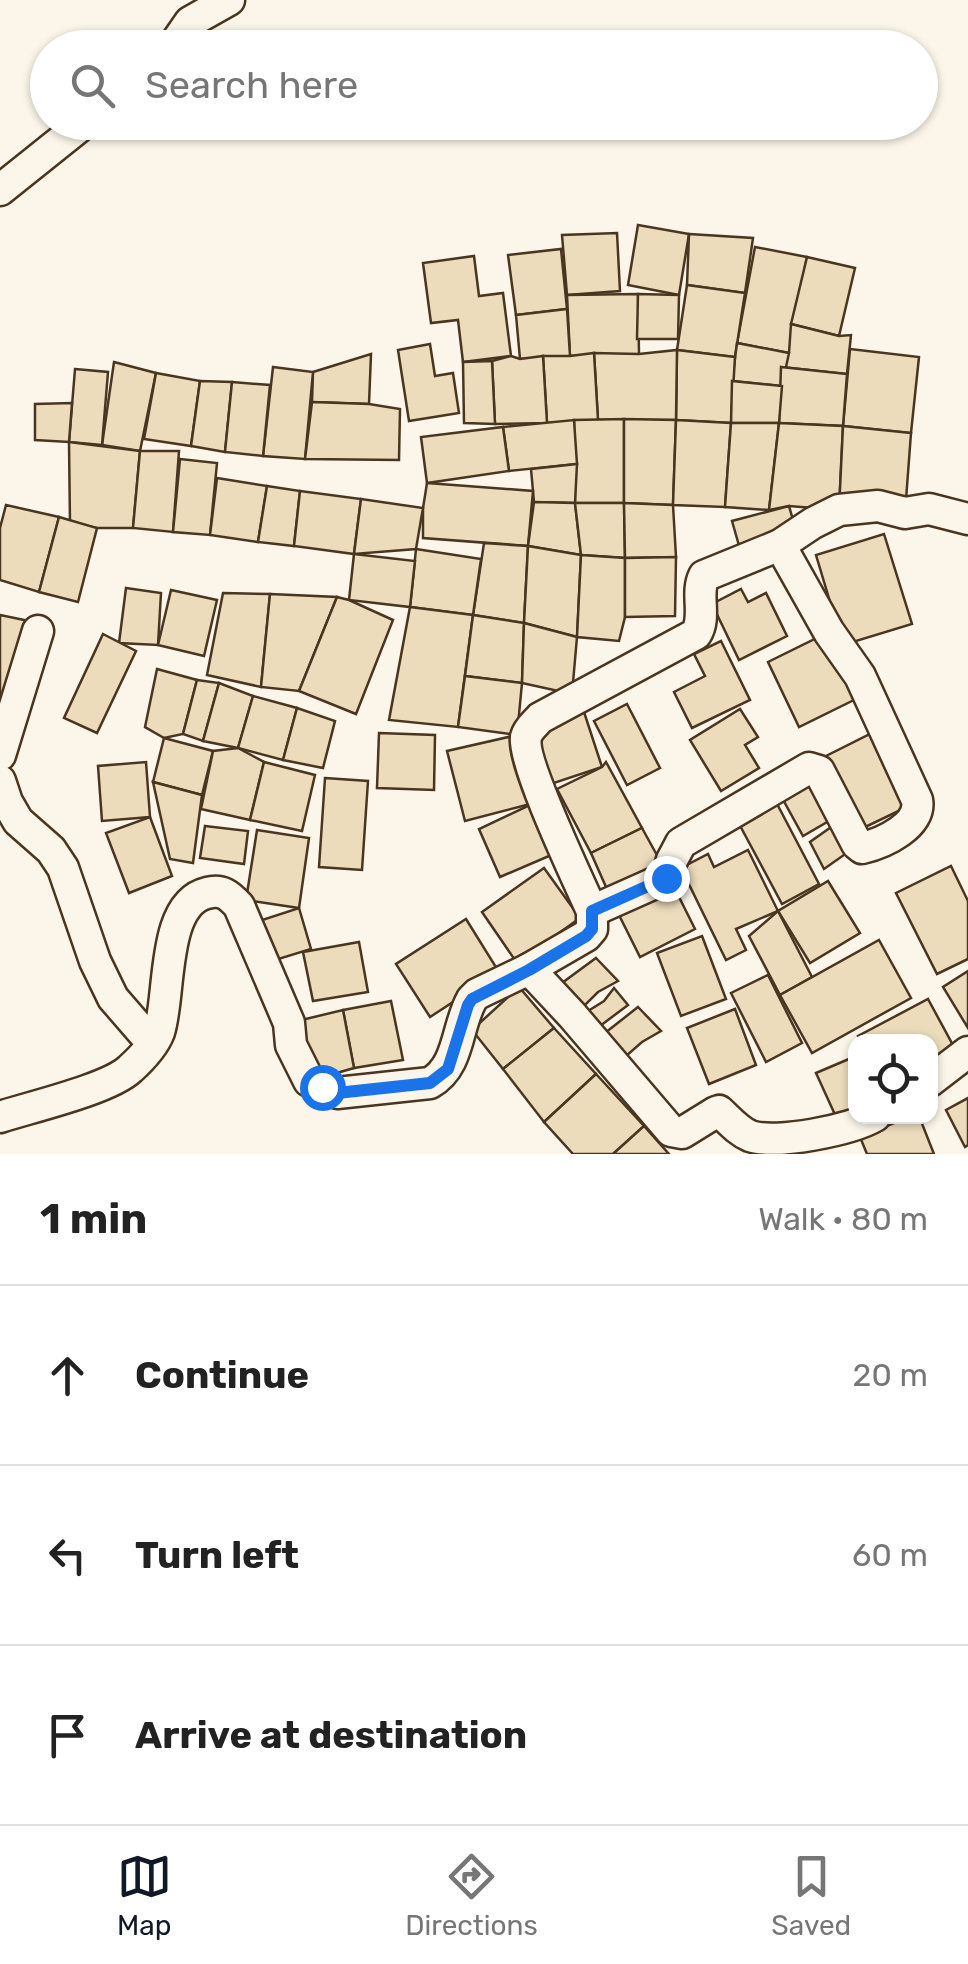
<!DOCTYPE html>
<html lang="en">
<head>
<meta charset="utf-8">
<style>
	:root { --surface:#fff; --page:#f2f2f2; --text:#222; --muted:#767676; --line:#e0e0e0; --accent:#111827 }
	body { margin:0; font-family:Rubik,sans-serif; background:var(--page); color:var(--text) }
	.controls { position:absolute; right:30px; bottom:30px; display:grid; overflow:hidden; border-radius:20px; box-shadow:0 2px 8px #0004 }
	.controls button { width:90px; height:90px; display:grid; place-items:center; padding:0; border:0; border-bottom:2px solid var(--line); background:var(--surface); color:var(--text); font:50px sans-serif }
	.stop { position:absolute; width:30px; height:30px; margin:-22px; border:8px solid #1a73e8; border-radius:50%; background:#fff }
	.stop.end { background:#1a73e8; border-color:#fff; box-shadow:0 2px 10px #0008 }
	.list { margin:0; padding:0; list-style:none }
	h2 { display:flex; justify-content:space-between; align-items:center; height:130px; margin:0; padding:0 40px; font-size:42px }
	h2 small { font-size:32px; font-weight:400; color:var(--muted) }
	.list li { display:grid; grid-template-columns:65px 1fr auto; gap:30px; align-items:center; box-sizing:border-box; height:180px; padding:0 40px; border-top:2px solid var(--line) }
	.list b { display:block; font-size:38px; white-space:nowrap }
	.list em { font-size:32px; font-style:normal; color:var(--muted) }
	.icon { flex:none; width:55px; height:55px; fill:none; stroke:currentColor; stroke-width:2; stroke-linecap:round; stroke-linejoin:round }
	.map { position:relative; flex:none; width:968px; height:1154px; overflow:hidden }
	.search { position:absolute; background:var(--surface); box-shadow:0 2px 8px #0004; left:30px; right:30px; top:30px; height:110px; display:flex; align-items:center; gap:25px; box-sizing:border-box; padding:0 35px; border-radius:55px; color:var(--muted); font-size:38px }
	.sheet { height:670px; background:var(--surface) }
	nav { display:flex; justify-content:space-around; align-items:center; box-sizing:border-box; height:140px; border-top:2px solid var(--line); background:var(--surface); font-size:28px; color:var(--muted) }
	nav a { display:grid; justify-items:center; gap:5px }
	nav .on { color:var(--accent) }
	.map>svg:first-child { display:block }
	.building { fill:#ecdcbc; stroke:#4a3520; stroke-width:2.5 }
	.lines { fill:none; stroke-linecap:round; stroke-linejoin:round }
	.street-casing { stroke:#4a3520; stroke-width:35 }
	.street { stroke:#fbf6e9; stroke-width:30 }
	.route { stroke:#1a73e8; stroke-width:12 }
</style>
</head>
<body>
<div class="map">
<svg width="968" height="1154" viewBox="0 0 968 1154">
	<rect width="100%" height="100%" fill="#fbf6e9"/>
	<g class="building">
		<path d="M638 225 689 234 679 295 628 285Z"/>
		<path d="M617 233 620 291 567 295 562 235Z"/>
		<path d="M689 234 753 238 745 293 687 285Z"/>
		<path d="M755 247 807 257 789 353 737 343Z"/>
		<path d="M561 249 567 309 516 315 508 255Z"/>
		<path d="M474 256 479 296 503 293 511 356 463 362 458 320 431 323 423 263Z"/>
		<path d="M807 257 855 268 839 336 791 324Z"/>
		<path d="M687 285 745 293 735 357 677 350Z"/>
		<path d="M638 294 639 354 570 356 567 295Z"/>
		<path d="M638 294 679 295 678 339H637Z"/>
		<path d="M567 309 570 356 520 359 516 315Z"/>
		<path d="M791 324 839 336 851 335 847 374 781 367 789 353Z"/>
		<path d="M737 343 789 353 782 386 732 381Z"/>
		<path d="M430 344 435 376 453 373 459 413 409 421 398 350Z"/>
		<path d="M850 349 919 357 911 433 843 426Z"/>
		<path d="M677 350 735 357 731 423 676 420Z"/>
		<path d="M677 350 676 420H598L594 353 639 354Z"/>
		<path d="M594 353 598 420 547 423 543 356H570Z"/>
		<path d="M371 354 369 404 312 402 313 372Z"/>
		<path d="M511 356 520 359 543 356 547 423 495 424 492 361Z"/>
		<path d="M492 361 495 424 464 423 463 362Z"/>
		<path d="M114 362 156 373 140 451 102 445Z"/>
		<path d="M273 367 313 372 305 459 263 456Z"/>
		<path d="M781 367 847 374 843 426 779 423Z"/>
		<path d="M75 369 108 372 102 445 69 442Z"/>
		<path d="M156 373 200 381 191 446 144 439Z"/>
		<path d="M200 381 232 382 225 452 191 446Z"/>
		<path d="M732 381 782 386 779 423H731Z"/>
		<path d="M232 382 270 385 263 456 225 452Z"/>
		<path d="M312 402 369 404 400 409 399 460 305 459Z"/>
		<path d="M72 403 69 442 35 440V404Z"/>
		<path d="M624 419V503H575L574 420Z"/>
		<path d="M624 419 676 420 673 505 624 503Z"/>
		<path d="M574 420 577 464 509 471 503 427Z"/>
		<path d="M676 420 731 423 725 507 673 505Z"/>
		<path d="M731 423H779L769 510 725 507Z"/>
		<path d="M779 423 843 426 839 510 789 506 769 510Z"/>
		<path d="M843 426 911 433 905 513 839 510Z"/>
		<path d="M503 427 509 471 427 483 421 437Z"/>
		<path d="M69 442 140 451 133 528H97L70 523Z"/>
		<path d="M140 451H179L173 532 133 528Z"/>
		<path d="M180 459 217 463 210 535 173 532Z"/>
		<path d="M577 464 575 503 534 502 531 469Z"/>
		<path d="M217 478 267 486 258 542 210 535Z"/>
		<path d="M427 483 533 491 528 546 423 538V508Z"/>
		<path d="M267 486 300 491 294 546 258 542Z"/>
		<path d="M300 491 361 499 354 554 294 546Z"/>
		<path d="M361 499 423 508 416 549 354 554Z"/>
		<path d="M534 502 575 503 581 555 528 546Z"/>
		<path d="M575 503H624L625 558 581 555Z"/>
		<path d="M624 503 673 505 676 557 625 558Z"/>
		<path d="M6 505 59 517 39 592 0 580V528Z"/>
		<path d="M789 506 797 534 740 549 732 521Z"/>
		<path d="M59 517 97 528 78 602 39 592Z"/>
		<path d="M884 534 912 624 843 645 816 555Z"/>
		<path d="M484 543 528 546 524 623 473 615Z"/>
		<path d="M528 546 581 555 577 637 524 623Z"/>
		<path d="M416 549 481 559 473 615 410 607Z"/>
		<path d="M354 554 415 561 410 607 349 600Z"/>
		<path d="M581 555 625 558V617L619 641 577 637Z"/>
		<path d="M676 557 675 616 625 617V558Z"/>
		<path d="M126 588 161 593 158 645 119 643Z"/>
		<path d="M741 589 748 602 766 593 787 636 739 660 712 604Z"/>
		<path d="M171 590 217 600 204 656 158 645Z"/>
		<path d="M223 593 270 594 261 687 207 675Z"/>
		<path d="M270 594 337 597 299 691 261 687Z"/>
		<path d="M337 597 349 600 393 620 356 714 299 691Z"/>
		<path d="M410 607 473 615 458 727 389 720Z"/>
		<path d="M0 615 29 621 0 730Z"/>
		<path d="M473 615 524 623 522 683 465 676Z"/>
		<path d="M524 623 577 637 572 694 522 683Z"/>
		<path d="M829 632 860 697 799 727 768 662Z"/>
		<path d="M103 634 136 651 97 733 64 718Z"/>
		<path d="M721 641 750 700 692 728 674 692 705 676 694 654Z"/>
		<path d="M157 669 197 680 183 734 164 738 145 727Z"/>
		<path d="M465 676 522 683 517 735 458 727Z"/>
		<path d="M197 680 219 683 203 741 183 734Z"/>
		<path d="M219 683 253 696 238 748 203 741Z"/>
		<path d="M253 696 297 708 283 760 238 748Z"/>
		<path d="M627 704 660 768 627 785 594 721Z"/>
		<path d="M297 708 335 721 323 768 283 760Z"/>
		<path d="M740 709 758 737 745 745 759 768 721 791 690 740Z"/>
		<path d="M584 712 602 767 548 785 529 730Z"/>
		<path d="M874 732 909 806 857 831 822 758Z"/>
		<path d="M379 733 435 735 434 790 377 788Z"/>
		<path d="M517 735 534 803 465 821 447 751Z"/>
		<path d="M164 738 213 751 202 795 153 782Z"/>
		<path d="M238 748 264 762 250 820 201 809 213 751Z"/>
		<path d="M146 762 150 817 102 821 98 766Z"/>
		<path d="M264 762 315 775 302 831 250 820Z"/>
		<path d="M606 762 642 828 591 853 557 789 602 767Z"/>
		<path d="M325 778 368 781 362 870 319 867Z"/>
		<path d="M812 779 834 818 803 836 781 796Z"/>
		<path d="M153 782 202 795 193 863 170 859Z"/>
		<path d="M775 800 819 884 782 904 737 820Z"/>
		<path d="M534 803 556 853 500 877 479 829Z"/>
		<path d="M150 817 172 876 129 893 106 833Z"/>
		<path d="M834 825 851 850 824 869 810 842Z"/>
		<path d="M205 826 248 831 244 864 200 858Z"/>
		<path d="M642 828 669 877 614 905 591 853Z"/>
		<path d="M257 830 309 838 299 908 246 900Z"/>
		<path d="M748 850 778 911 736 929 746 950 726 960 681 868 708 854 714 867Z"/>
		<path d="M951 866 968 901V959L937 974 896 893Z"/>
		<path d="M544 868 580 918 517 963 482 912Z"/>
		<path d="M669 877 695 929 640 957 614 905Z"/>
		<path d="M828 881 860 933 810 963 778 911Z"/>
		<path d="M299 908 311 949 272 961 259 921Z"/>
		<path d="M778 911 812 977 780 995 749 936Z"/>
		<path d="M466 919 499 972 430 1017 396 964Z"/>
		<path d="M702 936 726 999 681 1016 657 953Z"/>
		<path d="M879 940 911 998 812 1053 780 995Z"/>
		<path d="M359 942 368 992 313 1001 303 952Z"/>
		<path d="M596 958 618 981 598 992 583 1007 562 983Z"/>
		<path d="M968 971V1028L943 987Z"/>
		<path d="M768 975 802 1043 766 1062 731 993Z"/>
		<path d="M519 987 554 1028 503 1069 472 1030Z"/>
		<path d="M614 988 628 1005 600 1026 588 1011 604 1001Z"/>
		<path d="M928 999 961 1060 930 1076V1042H861L858 1036Z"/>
		<path d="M391 1001 403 1060 354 1068 343 1010Z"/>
		<path d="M638 1007 661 1031 642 1042 625 1057 605 1033Z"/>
		<path d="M735 1009 756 1065 709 1084 687 1028Z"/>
		<path d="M343 1010 354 1068 309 1081 289 1023Z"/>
		<path d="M554 1028 596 1074 544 1122 503 1069Z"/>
		<path d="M856 1056V1116L842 1130 816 1073Z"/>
		<path d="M596 1074 644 1126 613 1154H573L544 1122Z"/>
		<path d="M968 1098V1145L965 1147 946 1110Z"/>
		<path d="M911 1116H919L934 1154H867L860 1137Z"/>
		<path d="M644 1126 669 1154H613Z"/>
	</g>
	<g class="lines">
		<g class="street-casing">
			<g id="street">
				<path d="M172 48 190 22 229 0"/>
				<path d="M0 190 85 122"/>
				<path d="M0 755 38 631"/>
				<path d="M0 781 7 802 18 821 51 850 63 868 95 961 113 998 152 1043"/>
				<path d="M592 911 666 878 672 860 681 843 809 768 819 771 857 844 862 848C884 843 922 825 917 800L860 676 829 632 780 545"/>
				<path d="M529 969 572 1015 671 1131 682 1133 716 1112 719 1111C729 1120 738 1131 750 1136 776 1145 851 1130 875 1116"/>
				<path d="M930 1081 968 1052"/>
				<path d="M0 1117C31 1107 109 1089 130 1069 140 1060 154 1045 159 1032 171 996 161 904 207 893 222 889 229 895 239 906L289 1023 291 1045 309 1081 337 1093 430 1083C460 1066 456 1027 472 999L477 994 529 969 586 936 592 929V911C579 882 521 760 526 737 528 729 535 724 540 718L696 634C707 617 695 594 704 576L780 545 813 523 839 510 878 506 905 513 929 509 968 519"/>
			</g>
		</g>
		<use href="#street" class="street"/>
	</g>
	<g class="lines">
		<path class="route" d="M322 1087 337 1093 430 1083 448 1069 468 1005 472 999 529 970 586 936 592 929V911L666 878"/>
	</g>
</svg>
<div class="controls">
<button><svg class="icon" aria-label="locate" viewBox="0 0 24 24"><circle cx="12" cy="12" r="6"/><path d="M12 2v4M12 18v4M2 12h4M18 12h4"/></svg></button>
</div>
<div class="stop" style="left:322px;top:1087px"></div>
<div class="stop end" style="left:666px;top:878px"></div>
<div class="search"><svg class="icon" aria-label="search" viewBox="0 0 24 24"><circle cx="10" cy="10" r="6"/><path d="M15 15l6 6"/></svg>Search here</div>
</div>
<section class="sheet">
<h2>1 min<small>Walk · 80 m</small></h2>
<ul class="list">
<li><svg class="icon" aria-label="ahead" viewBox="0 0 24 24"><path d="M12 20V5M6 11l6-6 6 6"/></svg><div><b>Continue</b></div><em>20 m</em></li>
<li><svg class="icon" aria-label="left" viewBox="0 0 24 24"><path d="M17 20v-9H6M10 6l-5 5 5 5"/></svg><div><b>Turn left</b></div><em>60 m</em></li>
<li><svg class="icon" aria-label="arrive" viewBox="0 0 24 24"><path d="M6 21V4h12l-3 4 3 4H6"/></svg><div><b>Arrive at destination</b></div></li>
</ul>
</section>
<nav>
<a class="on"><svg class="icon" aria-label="map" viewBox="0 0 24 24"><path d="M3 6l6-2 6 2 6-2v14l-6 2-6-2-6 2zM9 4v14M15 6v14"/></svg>Map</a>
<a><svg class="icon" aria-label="directions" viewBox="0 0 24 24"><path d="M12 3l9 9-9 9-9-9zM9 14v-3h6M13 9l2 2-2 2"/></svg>Directions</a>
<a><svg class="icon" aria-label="saved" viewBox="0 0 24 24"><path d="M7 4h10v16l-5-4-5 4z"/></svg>Saved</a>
</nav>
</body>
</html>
